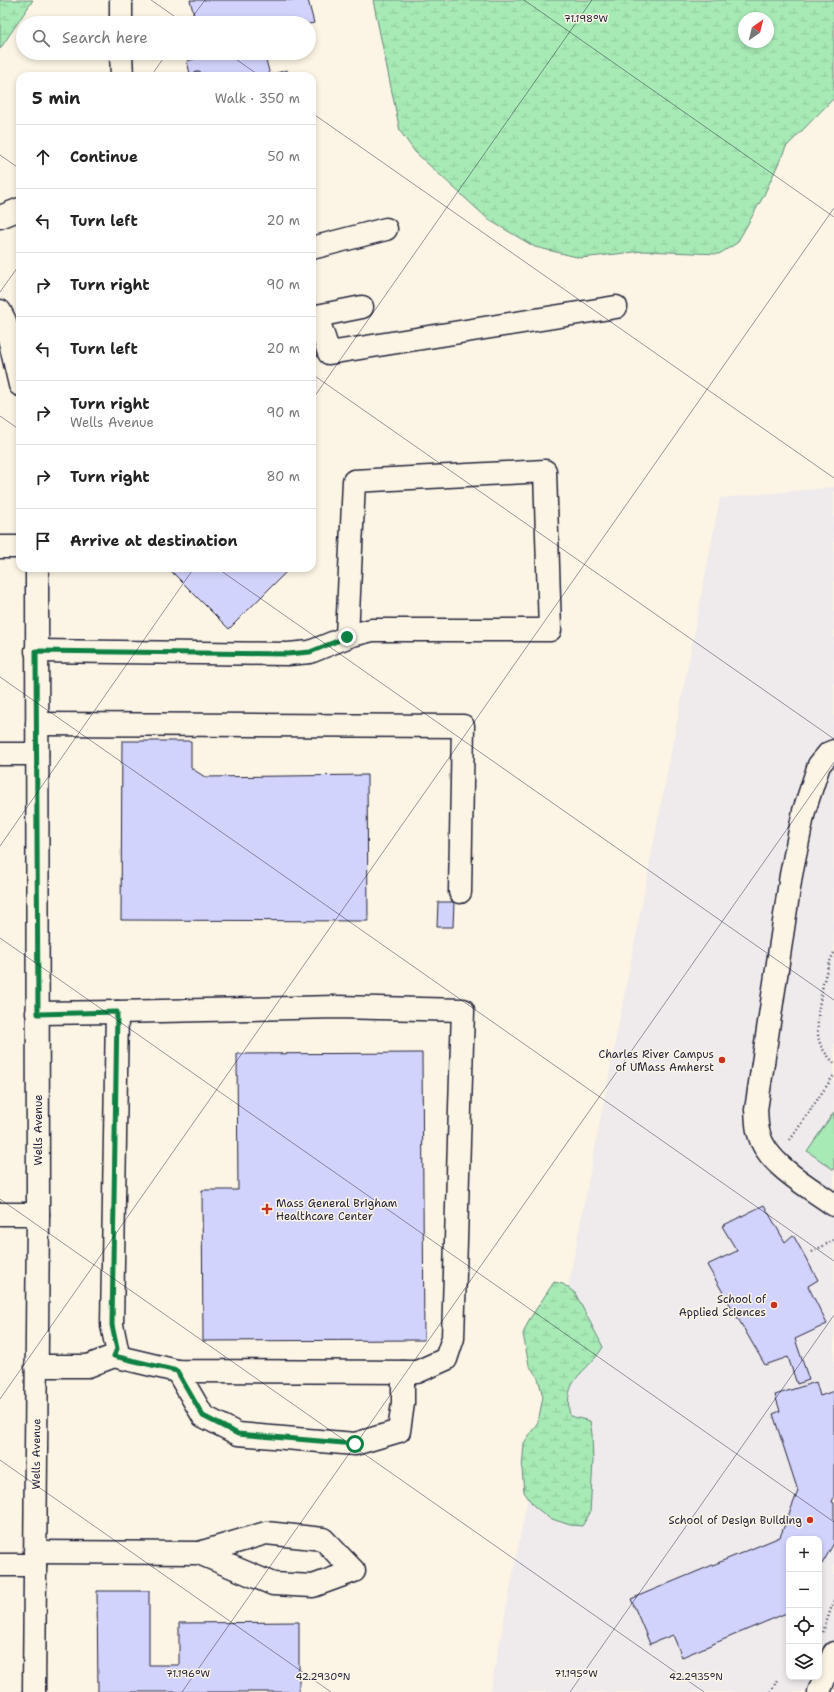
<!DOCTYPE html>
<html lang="en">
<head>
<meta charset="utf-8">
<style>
	:root { --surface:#fff; --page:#f2f2f2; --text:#222; --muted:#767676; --line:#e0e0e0 }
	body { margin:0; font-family:"Shantell Sans",sans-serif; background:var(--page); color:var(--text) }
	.controls { position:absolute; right:12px; bottom:12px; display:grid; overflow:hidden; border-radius:8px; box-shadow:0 2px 6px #0003 }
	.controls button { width:36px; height:36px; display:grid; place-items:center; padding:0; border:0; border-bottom:1px solid var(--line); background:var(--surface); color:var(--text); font:20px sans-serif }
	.compass { position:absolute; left:738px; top:12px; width:36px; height:36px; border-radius:50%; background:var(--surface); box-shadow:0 2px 6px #0003; rotate:35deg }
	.stop { position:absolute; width:12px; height:12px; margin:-9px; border:3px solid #0b8043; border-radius:50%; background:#fff }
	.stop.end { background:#0b8043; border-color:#fff; box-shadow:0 1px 4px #0008 }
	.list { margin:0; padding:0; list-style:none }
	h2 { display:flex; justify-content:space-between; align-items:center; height:52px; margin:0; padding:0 16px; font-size:17px }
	h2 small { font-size:13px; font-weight:400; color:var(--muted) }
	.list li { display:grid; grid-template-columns:26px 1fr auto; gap:12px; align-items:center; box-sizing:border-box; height:64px; padding:0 16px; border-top:1px solid var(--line) }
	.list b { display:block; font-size:15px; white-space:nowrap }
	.list p { margin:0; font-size:13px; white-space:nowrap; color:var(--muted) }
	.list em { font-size:13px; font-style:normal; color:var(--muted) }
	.icon { flex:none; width:22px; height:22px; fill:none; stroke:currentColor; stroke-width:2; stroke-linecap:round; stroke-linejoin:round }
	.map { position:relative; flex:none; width:834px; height:1692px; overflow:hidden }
	.search { position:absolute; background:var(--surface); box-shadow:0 2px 6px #0003; left:16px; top:16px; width:300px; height:44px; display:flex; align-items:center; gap:10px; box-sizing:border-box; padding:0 14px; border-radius:22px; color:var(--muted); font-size:15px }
	.panel { position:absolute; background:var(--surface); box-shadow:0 2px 6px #0003; left:16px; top:72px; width:300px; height:500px; border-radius:12px }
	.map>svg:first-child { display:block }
	.built { fill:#efebec; fill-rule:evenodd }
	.wetland { fill:url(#wetland-marsh); stroke:#648678; fill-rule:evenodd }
	.park { fill:#a7eab5; stroke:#648678 }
	.building { fill:#d2d3fc; stroke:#22223b }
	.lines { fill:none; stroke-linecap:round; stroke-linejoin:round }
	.minor-casing { stroke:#22223b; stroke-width:25 }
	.path { stroke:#22223b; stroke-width:2.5; stroke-dasharray:1 3; stroke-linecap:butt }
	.minor { stroke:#fcf5e5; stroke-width:22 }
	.route { stroke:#0b8043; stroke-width:5 }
	.ticks { fill:none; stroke:#22223b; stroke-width:1; stroke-opacity:0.45 }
	.poi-dot { fill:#c8321e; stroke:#fcf5e5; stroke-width:1.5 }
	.labels { text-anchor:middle; stroke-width:3; stroke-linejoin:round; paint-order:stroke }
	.poi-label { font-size:11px; fill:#22223b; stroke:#fcf5e5; text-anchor:end }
	.street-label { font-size:11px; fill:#22223b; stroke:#fcf5e5 }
	.ticks-label { font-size:10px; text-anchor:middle; fill:#22223b; stroke:#fcf5e5; stroke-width:3; stroke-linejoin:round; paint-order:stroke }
</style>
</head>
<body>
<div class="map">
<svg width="834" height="1692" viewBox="0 0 834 1692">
	<defs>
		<pattern id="wetland-marsh" width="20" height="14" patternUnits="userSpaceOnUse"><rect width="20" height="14" fill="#a7eab5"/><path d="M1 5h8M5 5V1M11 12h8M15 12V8" fill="none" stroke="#8fc89d"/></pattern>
	</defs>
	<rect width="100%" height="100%" fill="#fcf5e5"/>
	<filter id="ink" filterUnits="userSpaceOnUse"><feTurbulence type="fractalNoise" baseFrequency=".025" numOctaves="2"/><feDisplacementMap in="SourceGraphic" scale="8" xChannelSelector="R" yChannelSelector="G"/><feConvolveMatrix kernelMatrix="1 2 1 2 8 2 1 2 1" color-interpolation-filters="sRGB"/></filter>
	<g filter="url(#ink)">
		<path class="built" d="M834 487V1692H490L720 498ZM789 1539H819V1677H789Z"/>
		<g class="wetland">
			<path d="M0 0H33L0 49Z"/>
			<path d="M373 0H834V98L786 147 763 197 737 243 719 254 643 251 581 258 535 247 489 220 415 152 400 131ZM744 18H768V42H744Z"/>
			<path d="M554 1282 563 1284 575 1293 603 1347C586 1375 562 1377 570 1416L590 1421 592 1434 593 1462 590 1513 582 1526 570 1525 549 1518 534 1506 524 1492 522 1469 524 1443 538 1422 543 1397 538 1378 529 1365 523 1334 529 1320Z"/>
		</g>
		<path class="park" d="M834 1112V1170L807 1151Z"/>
		<g class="building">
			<path d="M190 0H308L314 23 309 24 196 23Z"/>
			<path d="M204 53H264L270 75 287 70 288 76H201L200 71 190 74 187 61 205 56Z"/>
			<path d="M168 568H290L229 629Z"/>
			<path d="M122 741H191V768L205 777 367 775 368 921 121 920Z"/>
			<path d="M438 902H454L453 927H437Z"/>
			<path d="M422 1053 424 1340 203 1341 202 1190H238L237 1054Z"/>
			<path d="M764 1205 785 1242 793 1235 818 1280 808 1286 827 1324 795 1339 809 1380 797 1384 788 1357 765 1365 707 1265 737 1251 722 1226Z"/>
			<path d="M816 1382 820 1396 834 1391V1497L832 1502 834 1503V1543L822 1564 819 1562V1539H789V1612L682 1657 673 1635 650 1644 631 1599 780 1537 798 1491 773 1414 780 1411 775 1395Z"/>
			<path d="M97 1591H149V1665H179V1623L299 1622V1692H98Z"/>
		</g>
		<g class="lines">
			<g class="minor-casing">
				<g id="minor">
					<path d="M121 0V23"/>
					<path d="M121 53 122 76"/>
					<path d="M0 217 20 209"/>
					<path d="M312 248 386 229"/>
					<path d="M0 311 5 321 20 385"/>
					<path d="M317 316 329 353 616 307"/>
					<path d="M312 317 362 307"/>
					<path d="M0 547H20"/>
					<path d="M36 651 288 654 310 652 352 635 372 630H550L545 471 354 481 347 637"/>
					<path d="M37 724 463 726 460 892"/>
					<path d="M834 751 829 753 819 765 804 811 791 875 756 1110C757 1118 756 1126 759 1134 766 1164 811 1188 834 1205"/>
					<path d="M0 754H37"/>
					<path d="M0 1214H38"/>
					<path d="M114 1356 177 1371 417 1372 446 1359 453 1338 463 1010 336 1007 117 1012"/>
					<path d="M36 1366H88L114 1356 117 1349 112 1325 117 1012 37 1013"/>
					<path d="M177 1371 203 1416 238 1434 355 1444 399 1431 403 1403V1372"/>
					<path d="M35 1552 199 1553 266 1533 323 1539 354 1571 313 1586 273 1584 199 1553"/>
					<path d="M0 1565H35"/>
					<path id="s1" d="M34 1692 38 1214 37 568"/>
					<path d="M819 1692 834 1653"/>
				</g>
			</g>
			<g class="path">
				<path d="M834 953C824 969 814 1021 819 1040 821 1049 828 1056 834 1063"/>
				<path d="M790 1140 834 1075"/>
				<path d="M812 1252 834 1240"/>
				<path d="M823 1632 834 1600"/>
				<path d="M771 1692 777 1680"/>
			</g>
			<use href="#minor" class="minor"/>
		</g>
	</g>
	<g class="lines" filter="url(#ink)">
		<path class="route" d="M347 637 310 652 288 654 36 651 38 1014 117 1012 112 1325 117 1349 114 1356 177 1371 203 1416 238 1434 355 1444"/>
	</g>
	<path class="ticks" d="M151 0 184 23M524 0 834 217M188 23 205 0M227 53 260 76M151 76 167 53M312 113 834 478M0 155 20 169M0 292 20 264M312 374 834 739M312 400 592 0M0 416 20 430M217 568 834 1000M0 677 834 1261M0 846 194 568M0 938 834 1522M0 1199 704 1692M0 1399 834 208M0 1460 331 1692M182 1692 834 762M570 1692 834 1315"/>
	<g class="poi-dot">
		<circle cx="722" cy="1060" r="4"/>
		<path d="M265 1203h4v4h4v4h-4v4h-4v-4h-4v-4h4z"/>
		<circle cx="774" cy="1305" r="4"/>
		<circle cx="810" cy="1520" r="4"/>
	</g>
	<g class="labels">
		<g class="poi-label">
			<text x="714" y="1058">Charles River Campus<tspan x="714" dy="13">of UMass Amherst</tspan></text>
			<text x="276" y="1207" text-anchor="start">Mass General Brigham<tspan x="276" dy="13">Healthcare Center</tspan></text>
			<text x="766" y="1303">School of<tspan x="766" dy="13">Applied Sciences</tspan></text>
			<text x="802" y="1524">School of Design Building</text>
		</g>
		<g class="street-label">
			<text transform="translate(38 1130) rotate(-90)" y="4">Wells Avenue</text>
			<text dy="4" stroke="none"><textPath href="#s1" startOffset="238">Wells Avenue</textPath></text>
		</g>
	</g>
	<g class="ticks-label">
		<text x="586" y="22">71.198°W</text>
		<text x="188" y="1677">71.196°W</text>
		<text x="576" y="1677">71.195°W</text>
		<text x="323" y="1680">42.2930°N</text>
		<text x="696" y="1680">42.2935°N</text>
	</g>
</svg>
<div class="controls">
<button>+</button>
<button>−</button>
<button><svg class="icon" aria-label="locate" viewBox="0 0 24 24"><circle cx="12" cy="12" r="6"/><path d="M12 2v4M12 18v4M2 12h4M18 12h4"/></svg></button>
<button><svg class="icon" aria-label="layers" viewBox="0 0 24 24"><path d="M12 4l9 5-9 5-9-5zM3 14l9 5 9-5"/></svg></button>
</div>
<svg class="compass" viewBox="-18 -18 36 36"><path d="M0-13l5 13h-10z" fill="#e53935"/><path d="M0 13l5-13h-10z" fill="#767676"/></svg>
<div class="stop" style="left:355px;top:1444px"></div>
<div class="stop end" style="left:347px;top:637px"></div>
<div class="search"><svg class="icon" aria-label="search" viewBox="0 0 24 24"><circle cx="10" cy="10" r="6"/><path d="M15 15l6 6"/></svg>Search here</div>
<section class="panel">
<h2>5 min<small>Walk · 350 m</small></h2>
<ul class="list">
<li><svg class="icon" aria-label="ahead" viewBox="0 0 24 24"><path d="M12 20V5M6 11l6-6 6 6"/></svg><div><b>Continue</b></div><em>50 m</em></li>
<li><svg class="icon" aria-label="left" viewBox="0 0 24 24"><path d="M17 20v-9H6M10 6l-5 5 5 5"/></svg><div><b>Turn left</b></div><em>20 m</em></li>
<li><svg class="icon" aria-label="right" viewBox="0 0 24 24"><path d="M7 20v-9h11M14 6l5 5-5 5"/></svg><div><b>Turn right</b></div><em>90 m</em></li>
<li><svg class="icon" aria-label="left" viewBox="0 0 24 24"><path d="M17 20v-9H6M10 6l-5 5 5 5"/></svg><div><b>Turn left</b></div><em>20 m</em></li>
<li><svg class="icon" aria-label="right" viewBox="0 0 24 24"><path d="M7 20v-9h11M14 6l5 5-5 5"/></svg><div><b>Turn right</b><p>Wells Avenue</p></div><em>90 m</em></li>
<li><svg class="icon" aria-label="right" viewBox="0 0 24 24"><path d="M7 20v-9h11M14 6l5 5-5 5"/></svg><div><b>Turn right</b></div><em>80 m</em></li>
<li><svg class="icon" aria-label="arrive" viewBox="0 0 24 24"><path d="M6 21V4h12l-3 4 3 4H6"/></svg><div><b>Arrive at destination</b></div></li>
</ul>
</section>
</div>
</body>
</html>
